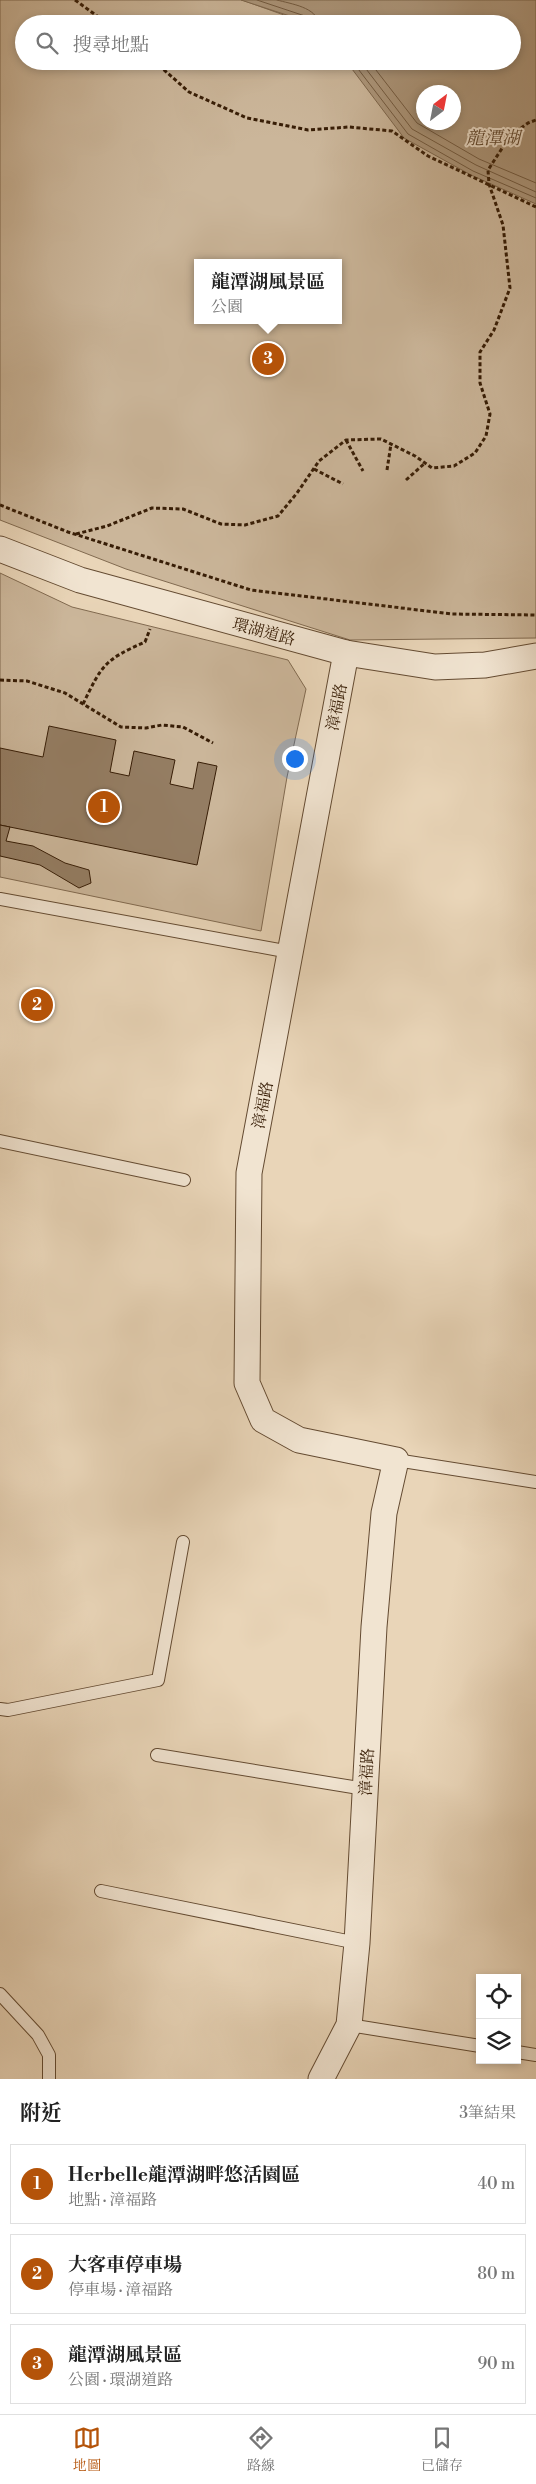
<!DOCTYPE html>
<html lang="zh-TW">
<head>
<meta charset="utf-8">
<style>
	:root { --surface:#fff; --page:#f2f2f2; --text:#222; --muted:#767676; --line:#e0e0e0; --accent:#b45309 }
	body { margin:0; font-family:"Libre Bodoni","Noto Serif TC",serif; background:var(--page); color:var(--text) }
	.controls { position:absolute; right:15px; bottom:15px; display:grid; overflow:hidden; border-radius:0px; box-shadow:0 2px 8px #0003 }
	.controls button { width:45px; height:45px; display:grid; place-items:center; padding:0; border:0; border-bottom:1px solid var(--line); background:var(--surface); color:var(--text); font:25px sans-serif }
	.compass { position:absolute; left:416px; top:85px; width:45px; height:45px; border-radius:50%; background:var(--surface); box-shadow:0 2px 8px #0003; rotate:32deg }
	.you { position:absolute; left:294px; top:758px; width:18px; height:18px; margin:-12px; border:4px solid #fff; border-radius:50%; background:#1a73e8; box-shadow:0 0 0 8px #1a73e833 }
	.badge { display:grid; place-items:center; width:32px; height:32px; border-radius:50%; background:var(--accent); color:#fff; font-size:16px; font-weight:700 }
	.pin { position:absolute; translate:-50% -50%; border:2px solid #fff; box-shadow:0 1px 5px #0006 }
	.popup { position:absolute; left:194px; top:259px; width:148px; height:65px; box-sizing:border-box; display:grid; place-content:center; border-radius:0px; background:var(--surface); filter:drop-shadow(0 1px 4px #0005); font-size:16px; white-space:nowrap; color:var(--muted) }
	.popup b { font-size:19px; color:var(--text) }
	.popup::after { content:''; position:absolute; left:50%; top:100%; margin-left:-10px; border:10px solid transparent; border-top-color:var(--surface) }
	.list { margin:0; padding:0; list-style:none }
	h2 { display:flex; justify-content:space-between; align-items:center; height:65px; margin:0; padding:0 20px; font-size:21px }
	h2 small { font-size:16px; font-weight:400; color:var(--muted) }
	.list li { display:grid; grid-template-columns:32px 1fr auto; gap:15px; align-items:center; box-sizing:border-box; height:80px; margin:0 10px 10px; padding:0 10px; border:1px solid var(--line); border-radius:0px }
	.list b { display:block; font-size:19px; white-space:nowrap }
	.list p { margin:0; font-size:16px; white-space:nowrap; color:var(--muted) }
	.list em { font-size:16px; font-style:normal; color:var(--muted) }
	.icon { flex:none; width:28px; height:28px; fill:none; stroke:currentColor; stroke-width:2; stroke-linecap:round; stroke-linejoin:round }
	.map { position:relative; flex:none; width:536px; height:2079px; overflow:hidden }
	.search { position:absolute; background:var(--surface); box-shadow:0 2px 8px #0003; left:15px; right:15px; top:15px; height:55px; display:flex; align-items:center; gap:12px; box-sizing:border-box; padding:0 18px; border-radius:28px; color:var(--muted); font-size:19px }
	.sheet { height:335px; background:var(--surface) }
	nav { display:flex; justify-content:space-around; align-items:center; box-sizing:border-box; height:70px; border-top:1px solid var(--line); background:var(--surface); font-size:14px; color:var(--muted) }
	nav a { display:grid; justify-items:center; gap:2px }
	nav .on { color:var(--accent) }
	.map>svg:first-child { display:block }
	.green { fill:#cbb69a; stroke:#816a50; fill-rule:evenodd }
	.water { fill:#ac967b; stroke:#7d664c; fill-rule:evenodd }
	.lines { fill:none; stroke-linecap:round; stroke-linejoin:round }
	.shore { stroke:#725a40; stroke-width:1 }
	.building { fill:#947d63; stroke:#371d06 }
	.lane-casing { stroke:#644b32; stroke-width:14 }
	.street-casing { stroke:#644b32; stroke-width:27 }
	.path { stroke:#371d06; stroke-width:3; stroke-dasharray:4 2.5; stroke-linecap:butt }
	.lane { stroke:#f1e4d1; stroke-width:12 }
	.street { stroke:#f1e4d1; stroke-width:25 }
	.labels { text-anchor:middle; stroke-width:4; stroke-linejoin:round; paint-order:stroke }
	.street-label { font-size:16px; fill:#371d06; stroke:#f1e4d1 }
	.water-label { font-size:18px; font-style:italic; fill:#60472f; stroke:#f1e4d1 }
</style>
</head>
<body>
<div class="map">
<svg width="536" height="2079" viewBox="0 0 536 2079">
	<rect width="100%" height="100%" fill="#e9d5b8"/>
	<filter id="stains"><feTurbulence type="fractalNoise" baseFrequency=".004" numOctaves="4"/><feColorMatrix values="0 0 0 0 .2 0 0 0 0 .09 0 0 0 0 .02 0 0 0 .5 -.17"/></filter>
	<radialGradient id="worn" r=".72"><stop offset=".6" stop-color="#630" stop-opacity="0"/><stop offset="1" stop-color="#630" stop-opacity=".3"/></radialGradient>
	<g class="green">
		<path d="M0 0H242L309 24H24V61H349L406 131 536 198V638L350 640 126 569 0 520ZM198 263H338V320H198Z"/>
		<path d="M0 573 72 607 288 660 306 689 287 777 261 931 0 877Z"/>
	</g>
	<path class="water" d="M241 0H536V204L471 175 404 138 346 61H512V24H314ZM424 92H454V122H424Z"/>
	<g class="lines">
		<g class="shore">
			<path d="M257 0 308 17 312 24"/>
			<path d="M277 0C291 4 317 7 319 24"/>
			<path d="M352 61 408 134 473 171 536 198"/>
			<path d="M360 61 412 129 476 165 536 192"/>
			<path d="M369 61 417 123 479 159 536 183"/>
		</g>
	</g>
	<g class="building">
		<path d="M49 726 116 740 110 772 129 776 134 751 175 760 170 784 193 789 198 762 217 766 197 865 0 825V748L43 757Z"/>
		<path d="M0 825 10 827 6 841 33 846 65 863 89 870 91 883 79 888 40 865 0 856Z"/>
	</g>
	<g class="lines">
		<g class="lane-casing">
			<g id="lane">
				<path d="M0 899 290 952"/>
				<path d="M0 1141 184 1180"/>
				<path d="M396 1460 536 1482"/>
				<path d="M0 1709 8 1710 158 1680 183 1542"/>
				<path d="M157 1755 365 1789"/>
				<path d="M101 1891 357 1943"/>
				<path d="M0 1994 38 2035 49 2055V2079"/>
				<path d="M349 2025 480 2046"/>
				<path d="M517 2052 536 2055"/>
			</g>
		</g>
		<g class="street-casing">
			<g id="street">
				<path d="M0 549 80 580 346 653 435 667 485 665 536 656"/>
				<path d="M321 2079 349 2025 357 1943 374 1627 384 1513 396 1460 299 1440 263 1420 247 1383 249 1173 346 653"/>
			</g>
		</g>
		<g class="path">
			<path d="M75 0 108 24"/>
			<path d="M154 61 189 92 247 118 308 130 349 127 392 131 428 156 536 207"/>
			<path d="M346 440 363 471"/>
			<path d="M314 469 343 484"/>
			<path d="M387 470 391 444"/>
			<path d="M406 480 425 463"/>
			<path d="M0 505 68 532 251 590 452 614 536 615"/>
			<path d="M76 534 107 526 152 508 183 509 221 524 245 525 278 516 297 493 319 461 346 440 381 439 415 456 432 468 454 466 475 453 486 436 490 414 480 383V352L494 330 510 288 503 225 489 184 488 170 510 136 528 123 536 120"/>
			<path d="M0 680 27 681 65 693 121 727 146 728 162 725 183 727 213 743"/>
			<path d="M83 704C102 665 104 660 145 642L150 629"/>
		</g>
		<use href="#lane" class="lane"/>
		<use href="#street" class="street"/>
	</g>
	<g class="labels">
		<g class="street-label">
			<text transform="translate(264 631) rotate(15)" y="6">環湖道路</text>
			<text transform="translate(336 707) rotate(-79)" y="6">漳福路</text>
			<text transform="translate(262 1105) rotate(-79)" y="6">漳福路</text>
			<text transform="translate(366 1772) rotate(-87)" y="6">漳福路</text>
		</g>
		<g class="water-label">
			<text x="493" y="144">龍潭湖</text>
		</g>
	</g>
	<rect width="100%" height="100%" filter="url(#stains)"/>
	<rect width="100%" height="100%" fill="url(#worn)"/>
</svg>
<div class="controls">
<button><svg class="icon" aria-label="locate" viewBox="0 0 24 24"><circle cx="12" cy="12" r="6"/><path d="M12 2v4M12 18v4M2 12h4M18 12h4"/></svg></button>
<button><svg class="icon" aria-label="layers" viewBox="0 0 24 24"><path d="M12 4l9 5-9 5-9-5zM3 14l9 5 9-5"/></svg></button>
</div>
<svg class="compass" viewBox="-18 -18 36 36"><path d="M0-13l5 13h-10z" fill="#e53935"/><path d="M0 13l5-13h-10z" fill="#767676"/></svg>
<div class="you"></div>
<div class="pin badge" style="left:104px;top:807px">1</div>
<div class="pin badge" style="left:37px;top:1005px">2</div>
<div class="pin badge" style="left:268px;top:359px">3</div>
<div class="popup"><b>龍潭湖風景區</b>公園</div>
<div class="search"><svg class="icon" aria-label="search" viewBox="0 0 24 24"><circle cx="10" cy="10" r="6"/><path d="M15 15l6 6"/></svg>搜尋地點</div>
</div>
<section class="sheet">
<h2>附近<small>3筆結果</small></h2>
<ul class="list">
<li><span class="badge">1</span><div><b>Herbelle龍潭湖畔悠活園區</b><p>地點 · 漳福路</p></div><em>40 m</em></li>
<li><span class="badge">2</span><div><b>大客車停車場</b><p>停車場 · 漳福路</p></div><em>80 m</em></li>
<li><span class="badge">3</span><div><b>龍潭湖風景區</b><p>公園 · 環湖道路</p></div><em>90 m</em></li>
</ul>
</section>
<nav>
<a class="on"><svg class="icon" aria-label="map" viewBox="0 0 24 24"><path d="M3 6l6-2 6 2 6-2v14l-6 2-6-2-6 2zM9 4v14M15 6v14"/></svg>地圖</a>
<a><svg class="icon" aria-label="directions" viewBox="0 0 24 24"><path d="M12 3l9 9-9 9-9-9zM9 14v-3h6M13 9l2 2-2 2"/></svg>路線</a>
<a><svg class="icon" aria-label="saved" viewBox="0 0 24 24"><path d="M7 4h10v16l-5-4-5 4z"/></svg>已儲存</a>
</nav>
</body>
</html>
